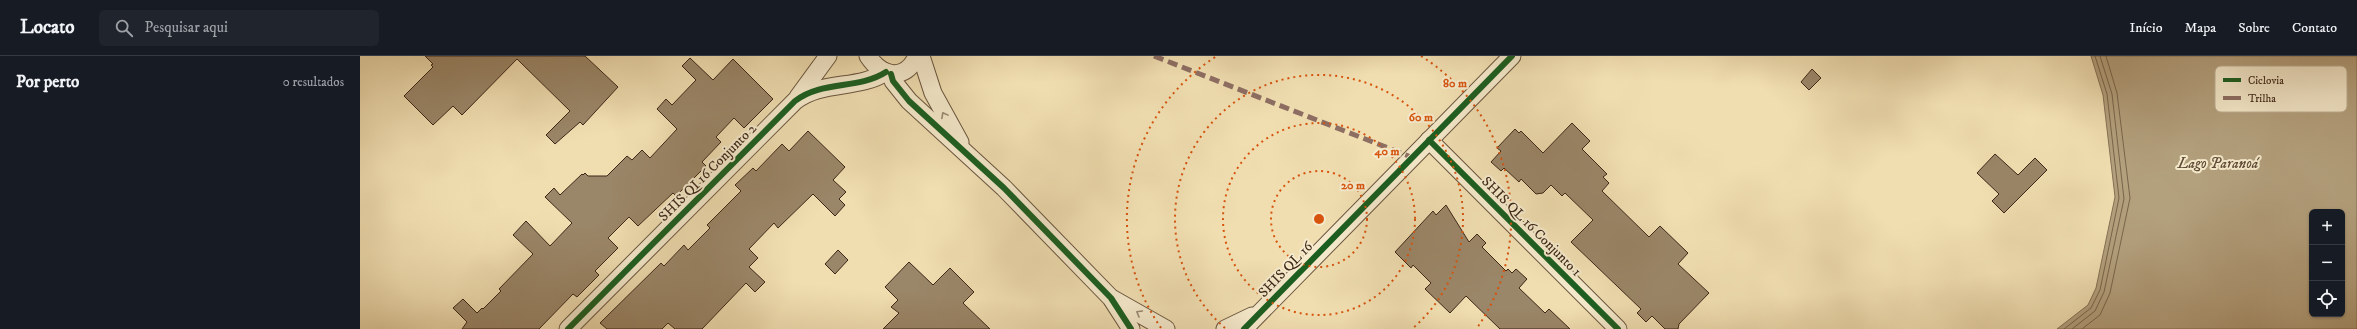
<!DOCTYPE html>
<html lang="pt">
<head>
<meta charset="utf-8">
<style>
	:root { --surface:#171b24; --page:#20242c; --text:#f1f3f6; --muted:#9ea1a6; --line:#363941 }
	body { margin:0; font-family:"IM FELL DW Pica",serif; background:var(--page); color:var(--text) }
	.controls { position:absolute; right:12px; bottom:12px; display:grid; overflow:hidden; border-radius:6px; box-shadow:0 1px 3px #0004 }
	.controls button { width:36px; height:36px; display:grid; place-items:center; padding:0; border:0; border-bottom:1px solid var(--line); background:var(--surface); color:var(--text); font:20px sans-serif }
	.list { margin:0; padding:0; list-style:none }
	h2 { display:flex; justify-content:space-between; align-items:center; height:52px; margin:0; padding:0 16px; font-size:17px }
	h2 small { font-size:13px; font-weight:400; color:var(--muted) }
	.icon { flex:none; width:22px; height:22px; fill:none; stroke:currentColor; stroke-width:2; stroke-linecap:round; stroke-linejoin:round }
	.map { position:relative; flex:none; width:1997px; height:273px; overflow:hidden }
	header { display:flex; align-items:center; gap:24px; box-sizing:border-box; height:56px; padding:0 20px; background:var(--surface); border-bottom:1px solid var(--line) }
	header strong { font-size:19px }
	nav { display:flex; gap:22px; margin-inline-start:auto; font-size:14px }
	.search { width:280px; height:36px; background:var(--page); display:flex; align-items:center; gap:10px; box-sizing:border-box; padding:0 14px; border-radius:6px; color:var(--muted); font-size:15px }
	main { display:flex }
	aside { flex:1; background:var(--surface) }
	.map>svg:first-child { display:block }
	.water { fill:#b3a07d; stroke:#847055; fill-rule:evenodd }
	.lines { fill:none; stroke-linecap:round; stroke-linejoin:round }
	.shore { stroke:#78644a; stroke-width:1 }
	.building { fill:#9a8668; stroke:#3d2718 }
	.minor-casing { stroke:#6a553e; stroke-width:19 }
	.minor { stroke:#f5eacc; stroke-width:17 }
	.quiet { stroke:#8d6e63; stroke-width:5; stroke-dasharray:10 5; stroke-linecap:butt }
	.cycleway-casing { stroke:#f5eacc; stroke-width:8 }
	.cycleway { stroke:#1b5e20; stroke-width:6 }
	.oneway { stroke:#998872 }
	.ring { fill:none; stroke:#d7540d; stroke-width:2; stroke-dasharray:2 4 }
	.labels { text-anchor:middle; stroke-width:4; stroke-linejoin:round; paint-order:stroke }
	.street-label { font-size:14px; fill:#3d2718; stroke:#f5eacc }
	.water-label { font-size:15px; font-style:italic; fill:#604b36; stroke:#f5eacc }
	.key { fill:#f5eacc; stroke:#beb096; stroke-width:1 }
	.key-label { font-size:11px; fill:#3d2718 }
	.centre { fill:#d7540d; stroke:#f5eacc; stroke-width:2 }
	.ring-label { font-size:12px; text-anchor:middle; font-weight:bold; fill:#d7540d; stroke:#f5eacc; stroke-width:4; stroke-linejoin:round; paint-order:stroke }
</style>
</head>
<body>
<header>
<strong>Locato</strong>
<div class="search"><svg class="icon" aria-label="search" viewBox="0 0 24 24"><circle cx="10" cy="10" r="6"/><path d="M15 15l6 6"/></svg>Pesquisar aqui</div>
<nav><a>Início</a><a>Mapa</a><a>Sobre</a><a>Contato</a></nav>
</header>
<main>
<aside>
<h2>Por perto<small>0 resultados</small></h2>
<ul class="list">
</ul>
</aside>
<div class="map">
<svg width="1997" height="273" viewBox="0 0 1997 273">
	<rect width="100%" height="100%" fill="#f0deb1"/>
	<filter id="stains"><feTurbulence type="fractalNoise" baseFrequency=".005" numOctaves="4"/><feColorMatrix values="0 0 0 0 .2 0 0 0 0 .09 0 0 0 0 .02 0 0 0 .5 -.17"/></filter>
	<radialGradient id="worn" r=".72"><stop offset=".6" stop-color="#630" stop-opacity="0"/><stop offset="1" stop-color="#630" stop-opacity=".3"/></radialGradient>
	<path class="water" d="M1731 0H1997V273H1697L1728 249 1736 232 1755 141 1743 39ZM1952 156H1982V258H1952Z"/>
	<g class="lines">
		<g class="shore">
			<path d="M1704 273 1731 252 1740 234 1759 142 1747 38 1735 0"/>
			<path d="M1712 273 1735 255 1744 236 1764 143 1752 38 1740 0"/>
			<path d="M1722 273 1740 259 1750 237 1770 142 1757 37 1746 0"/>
		</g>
	</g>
	<g class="building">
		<path d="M65 0H225L258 31 223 69 220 66 195 88 186 79 210 55 157 3 102 59 93 50 73 69 44 40 73 11 71 9 73 8Z"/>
		<path d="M330 2 353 24 373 3 413 43 384 72 374 62 356 81 361 86 342 106 346 110 316 140 313 137 278 170 269 161 248 182 258 192 235 215 239 219 217 241 213 238 179 273H102L107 266 93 252 103 243 117 257 122 252 123 253 141 235 139 233 173 198 153 179 166 165 190 190 212 167 185 141 194 132 200 139 222 118 223 119 225 117 228 120H247L267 100 272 104 282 94 290 102 317 73 297 53 306 43 312 49 336 24 322 10Z"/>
		<path d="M1452 13 1461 22 1449 34 1441 26Z"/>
		<path d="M1212 67 1230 85 1222 93 1247 118 1243 121 1249 127 1242 135 1289 181 1300 170 1328 197 1318 208 1349 237 1319 268 1318 273H1305L1292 260 1286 266 1277 257 1281 253 1211 186 1233 164 1205 137 1202 140 1191 129 1183 137 1176 138 1161 123 1159 126 1144 112 1141 115 1131 106 1141 95 1137 92 1155 73 1159 77 1161 75 1183 97Z"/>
		<path d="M448 75 485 111 473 124 486 136 479 143 485 149 475 160 453 138 418 172 414 167 389 193 398 202 389 211 405 226 395 236 386 227 342 273H315L308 267 302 273H247L240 267 301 207 304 210 324 189 328 194 350 172 347 169 381 135 375 129 393 112 396 115 422 88 429 95Z"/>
		<path d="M1635 98 1658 119 1675 102 1687 114 1644 157 1632 145 1639 138 1617 117Z"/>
		<path d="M1086 149 1109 186 1117 178 1126 187 1122 191 1146 215 1148 213 1152 217 1156 213 1167 223 1159 232 1185 257 1189 253 1210 273H1140L1106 240 1090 257 1065 233 1071 227 1053 209 1051 212 1035 196 1073 155 1076 159Z"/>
		<path d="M478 194 488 204 475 218 465 208Z"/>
		<path d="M549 206 573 229 590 212 614 236 603 247 630 273H523L539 257 531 251 538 244 525 231Z"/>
	</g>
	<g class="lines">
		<g class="minor-casing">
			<g id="minor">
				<path d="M508 0C522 21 545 26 557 0"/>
				<path d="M561 0 573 37 600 86"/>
				<path d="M531 18 533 25 549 45 644 132 751 242 771 273"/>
				<path d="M438 41 468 0"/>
				<path d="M1069 84 1258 273"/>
				<path d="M753 243 806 273"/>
				<path d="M208 273 435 45C462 24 498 34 526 16"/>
				<path d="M865 273 892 260"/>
				<path d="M884 273 1152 0"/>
			</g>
		</g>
		<use href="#minor" class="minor"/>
		<path class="quiet" d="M794 0 1051 101"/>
		<g class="cycleway-casing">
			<g id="cycleway">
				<path d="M531 18 533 25 549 45 644 132 751 242 771 273"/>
				<path d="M1069 84 1258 273"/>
				<path d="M208 273 435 45C462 24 498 34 526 16"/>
				<path d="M884 273 1152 0"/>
			</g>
		</g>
		<use href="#cycleway" class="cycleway"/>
	</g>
	<defs><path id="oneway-chevron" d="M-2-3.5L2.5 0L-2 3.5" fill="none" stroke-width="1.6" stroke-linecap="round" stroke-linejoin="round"/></defs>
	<g class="oneway">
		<use href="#oneway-chevron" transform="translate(584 59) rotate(-118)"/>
		<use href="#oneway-chevron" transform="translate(779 257) rotate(-150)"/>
	</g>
	<g class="ring">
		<circle cx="959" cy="163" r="48"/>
		<circle cx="959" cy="163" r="96"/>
		<path d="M865 272A144 144 0 1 1 1053 272"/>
		<path d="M801 272A192 192 0 0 1 857 0M1061 0A192 192 0 0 1 1117 272"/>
	</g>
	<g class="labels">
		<g class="street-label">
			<text transform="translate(347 116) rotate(-45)" y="5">SHIS QI 16 Conjunto 2</text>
			<text transform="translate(1172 170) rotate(45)" y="5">SHIS QL 16 Conjunto 1</text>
			<text transform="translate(925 213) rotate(-46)" y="5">SHIS QL 16</text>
		</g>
		<g class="water-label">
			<text x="1858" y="112">Lago Paranoá</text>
		</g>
	</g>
	<rect x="1855" y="10" width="132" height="46" rx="6" class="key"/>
	<rect x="1863" y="22" width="18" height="4" fill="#1b5e20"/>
	<rect x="1863" y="40" width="18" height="4" fill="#8d6e63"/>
	<g class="key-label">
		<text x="1888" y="28">Ciclovia</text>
		<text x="1888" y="46">Trilha</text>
	</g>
	<circle cx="959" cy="163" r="6" class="centre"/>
	<g class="ring-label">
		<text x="1095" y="31">80 m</text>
		<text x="1061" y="65">60 m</text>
		<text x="1027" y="99">40 m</text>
		<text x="993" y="133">20 m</text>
	</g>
	<rect width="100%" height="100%" filter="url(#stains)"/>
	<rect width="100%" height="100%" fill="url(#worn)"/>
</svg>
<div class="controls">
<button>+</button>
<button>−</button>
<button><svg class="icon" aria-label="locate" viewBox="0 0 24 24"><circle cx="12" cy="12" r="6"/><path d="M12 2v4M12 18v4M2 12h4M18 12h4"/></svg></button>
</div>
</div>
</main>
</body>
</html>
